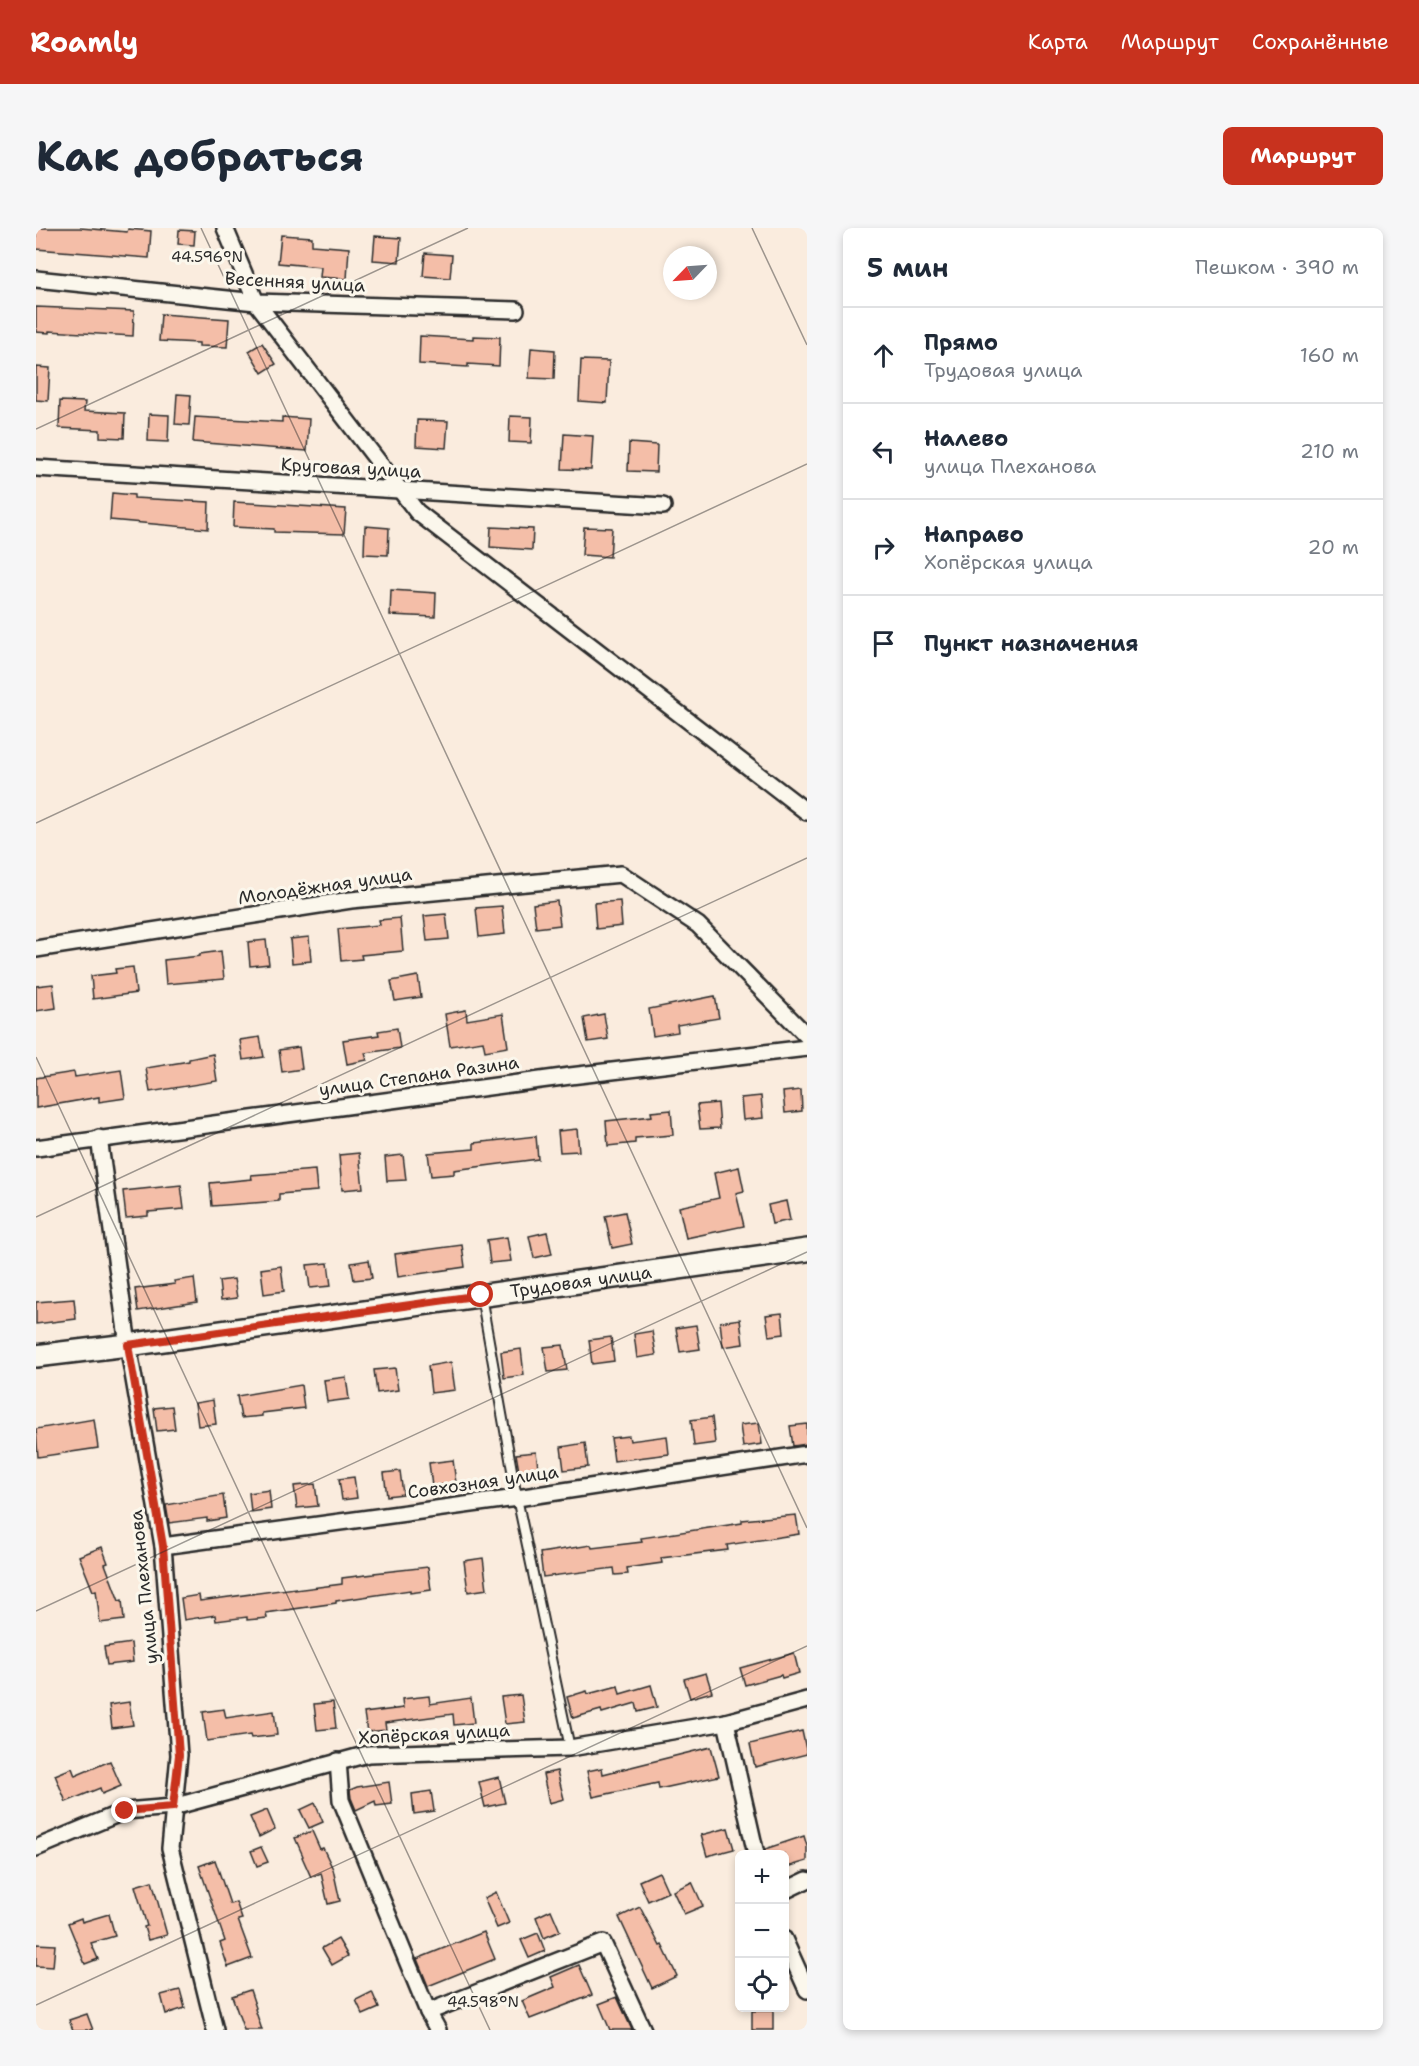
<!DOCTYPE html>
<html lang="ru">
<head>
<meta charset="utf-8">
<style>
	:root { --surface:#fff; --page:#f6f6f7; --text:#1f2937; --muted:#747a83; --line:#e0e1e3; --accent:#c8321e }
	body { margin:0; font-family:"Shantell Sans",sans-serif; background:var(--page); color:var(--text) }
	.controls { position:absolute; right:18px; bottom:18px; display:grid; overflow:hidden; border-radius:9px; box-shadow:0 3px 9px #0003 }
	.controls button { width:54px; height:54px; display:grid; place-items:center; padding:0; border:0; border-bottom:2px solid var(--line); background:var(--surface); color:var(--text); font:30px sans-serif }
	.compass { position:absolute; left:627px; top:18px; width:54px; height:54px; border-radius:50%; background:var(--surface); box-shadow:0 3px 9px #0003; rotate:245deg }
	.stop { position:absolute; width:18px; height:18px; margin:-14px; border:4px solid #c8321e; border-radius:50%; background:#fff }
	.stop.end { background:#c8321e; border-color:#fff; box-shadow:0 2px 6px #0008 }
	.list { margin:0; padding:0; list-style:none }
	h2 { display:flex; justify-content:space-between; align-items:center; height:78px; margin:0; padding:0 24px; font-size:26px }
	h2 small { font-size:20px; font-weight:400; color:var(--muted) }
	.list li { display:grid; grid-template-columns:39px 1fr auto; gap:18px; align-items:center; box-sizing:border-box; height:96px; padding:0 24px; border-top:2px solid var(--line) }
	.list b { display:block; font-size:22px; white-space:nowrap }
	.list p { margin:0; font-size:20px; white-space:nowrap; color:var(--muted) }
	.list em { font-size:20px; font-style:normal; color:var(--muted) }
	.icon { flex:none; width:33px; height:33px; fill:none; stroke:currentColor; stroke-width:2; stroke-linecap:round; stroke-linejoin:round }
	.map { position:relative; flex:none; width:771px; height:1802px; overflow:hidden; border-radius:9px }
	header { display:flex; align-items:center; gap:36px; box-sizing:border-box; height:84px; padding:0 30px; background:var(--accent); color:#fff }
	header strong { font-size:28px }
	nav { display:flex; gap:33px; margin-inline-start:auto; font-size:21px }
	.intro { display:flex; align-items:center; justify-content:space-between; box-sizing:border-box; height:144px; padding:0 36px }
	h1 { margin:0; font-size:42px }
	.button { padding:15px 27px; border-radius:9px; background:var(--accent); color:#fff; font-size:21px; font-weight:700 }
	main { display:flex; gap:36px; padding:0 36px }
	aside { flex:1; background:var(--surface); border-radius:9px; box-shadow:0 3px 9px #0003 }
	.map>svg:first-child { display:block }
	.building { fill:#f4bea8; stroke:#2b2b2b; stroke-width:1.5 }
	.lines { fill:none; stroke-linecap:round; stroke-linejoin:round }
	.lane-casing { stroke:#2b2b2b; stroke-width:12 }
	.street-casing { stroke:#2b2b2b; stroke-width:20 }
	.secondary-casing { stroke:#2b2b2b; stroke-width:26 }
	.lane { stroke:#fbf7ec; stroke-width:8 }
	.street { stroke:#fbf7ec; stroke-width:15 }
	.secondary { stroke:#fbf7ec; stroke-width:21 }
	.route { stroke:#c8321e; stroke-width:8 }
	.ticks { fill:none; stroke:#2b2b2b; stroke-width:1.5; stroke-opacity:0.45 }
	.labels { text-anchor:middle; stroke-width:6; stroke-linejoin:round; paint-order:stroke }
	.street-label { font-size:18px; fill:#2b2b2b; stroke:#fbf7ec }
	.ticks-label { font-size:15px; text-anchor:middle; fill:#2b2b2b; stroke:#fbf7ec; stroke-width:6; stroke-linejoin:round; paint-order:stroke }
</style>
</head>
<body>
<header>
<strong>Roamly</strong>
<nav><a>Карта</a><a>Маршрут</a><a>Сохранённые</a></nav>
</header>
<div class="intro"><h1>Как добраться</h1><a class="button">Маршрут</a></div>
<main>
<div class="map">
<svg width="771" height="1802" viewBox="0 0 771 1802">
	<rect width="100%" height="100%" fill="#faecde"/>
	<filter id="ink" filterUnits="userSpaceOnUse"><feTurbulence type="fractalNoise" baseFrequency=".0167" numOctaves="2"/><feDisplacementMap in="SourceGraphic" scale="12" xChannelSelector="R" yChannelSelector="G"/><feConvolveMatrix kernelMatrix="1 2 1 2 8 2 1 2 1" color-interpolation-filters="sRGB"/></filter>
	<g filter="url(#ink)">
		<g class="building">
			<path d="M0 0H44L91 4 92 1 115 3 113 30 0 21Z"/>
			<path d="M143 2 159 3 158 17 142 16Z"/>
			<path d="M245 7 276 9V17L313 20 311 51 284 49 285 39 242 35Z"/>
			<path d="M339 8 365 10 363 34 337 32Z"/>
			<path d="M389 25 416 27 414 50 387 48Z"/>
			<path d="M0 79 98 83 97 108 13 103V105L0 104Z"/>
			<path d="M125 86 193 91 191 119 163 118V115L123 113Z"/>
			<path d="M384 108 437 111V108L464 109 463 138 432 136V139L383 136Z"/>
			<path d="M226 115 240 136 226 145 213 123Z"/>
			<path d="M495 120 519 122 518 151 493 150Z"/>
			<path d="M545 132 573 133 571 175 543 173Z"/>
			<path d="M0 139 14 140 12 173 0 172Z"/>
			<path d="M141 166 155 167 153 197 139 196Z"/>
			<path d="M24 173 49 174 48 183 89 185 88 210 64 209V202L23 200Z"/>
			<path d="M113 186 133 187 132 214 112 213Z"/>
			<path d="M474 188 496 189 495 215 473 214Z"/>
			<path d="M159 189 246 194V189L273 191 271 223 157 214Z"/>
			<path d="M381 192 412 193 410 220 380 218Z"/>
			<path d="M528 206 557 208 555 242 526 241Z"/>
			<path d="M593 215 621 217 620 244 592 243Z"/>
			<path d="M76 265 98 267V270L173 274 172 301 74 292Z"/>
			<path d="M198 274 310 281 308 306 238 304V301L197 299Z"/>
			<path d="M329 298 353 300 352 327 328 326Z"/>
			<path d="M455 299 497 301 496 322 454 319Z"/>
			<path d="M548 299 576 300 574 329 546 327Z"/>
			<path d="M355 362 400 365 399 389 354 387Z"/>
			<path d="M521 673 524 697 500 700 497 676Z"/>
			<path d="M584 673 586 698 560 701 558 675Z"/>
			<path d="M466 678 469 706 443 709 440 680Z"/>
			<path d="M410 686 413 711 391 713 388 688Z"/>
			<path d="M364 690 367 723 325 727 326 731 305 733 302 701 344 697 343 692Z"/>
			<path d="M273 709 275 733 256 735 254 711Z"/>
			<path d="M230 712 233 736 214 738 212 714Z"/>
			<path d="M185 723 188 751 130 756 128 732 164 728V726Z"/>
			<path d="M97 739 100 765 57 771 55 748 80 745 79 741Z"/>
			<path d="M382 748 385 769 359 773 355 753Z"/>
			<path d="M17 756 20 780 0 783V758Z"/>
			<path d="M679 768 683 790 641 797 642 804 617 808 613 781Z"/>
			<path d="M430 782 431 792 467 786 472 819 449 823 447 813 414 818 409 786Z"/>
			<path d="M568 786 572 811 552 814 548 790Z"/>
			<path d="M361 800 364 820 329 825 331 832 311 836 307 812 343 807 342 803Z"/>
			<path d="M224 809 228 829 207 832 204 812Z"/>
			<path d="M263 819 266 841 246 844 243 822Z"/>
			<path d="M177 826 181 853 114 864 110 840 153 833V831Z"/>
			<path d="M85 842 89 870 63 874V869L0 880V850L38 844 39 849Z"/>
			<path d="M765 862 766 883 749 885 747 864Z"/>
			<path d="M725 868 727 890 707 892 705 870Z"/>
			<path d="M682 875 684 900 664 901 661 877Z"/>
			<path d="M635 882 637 907 599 910V915L572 918 570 893 616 888 615 884Z"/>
			<path d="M541 901 543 923 524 924 522 903Z"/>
			<path d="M500 908 502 931 418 942V946L395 948 392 925 438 921V915Z"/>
			<path d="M323 925 327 960 306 962 303 927Z"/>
			<path d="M367 927 370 952 351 953 349 929Z"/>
			<path d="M703 939 708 963 700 965 708 998 650 1010 643 979 683 970 678 945Z"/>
			<path d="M279 942 281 963 243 966V973L176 978 174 955 216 951 215 947Z"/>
			<path d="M145 957 148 981 112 984V988L90 990 87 963Z"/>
			<path d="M750 973 754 992 736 996 732 977Z"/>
			<path d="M589 984 596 1016 576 1020 569 988Z"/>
			<path d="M511 1004 516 1026 498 1030 493 1008Z"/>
			<path d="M471 1009 475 1033 454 1035 451 1012Z"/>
			<path d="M426 1017 429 1039 362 1049 359 1026Z"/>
			<path d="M333 1032 336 1050 318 1052 315 1035Z"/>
			<path d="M292 1035 295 1058 274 1060 271 1037Z"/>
			<path d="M245 1038 248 1063 228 1066 225 1041Z"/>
			<path d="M158 1050 161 1074 102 1083 99 1061 139 1056 138 1053Z"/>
			<path d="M198 1051 201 1070 185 1072 183 1053Z"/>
			<path d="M38 1071 40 1091 0 1096V1074Z"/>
			<path d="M746 1085 748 1106 733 1108 730 1087Z"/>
			<path d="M704 1091 707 1116 687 1119 684 1094Z"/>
			<path d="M660 1097 664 1121 644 1124 640 1100Z"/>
			<path d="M616 1103 620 1127 601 1130 598 1106Z"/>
			<path d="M575 1109 578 1133 556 1136 553 1112Z"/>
			<path d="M527 1117 531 1142 512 1144 508 1119Z"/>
			<path d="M485 1121 488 1147 468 1150 465 1124Z"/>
			<path d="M415 1134 419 1162 395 1165 392 1138Z"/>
			<path d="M359 1140 362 1162 341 1165 338 1142Z"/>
			<path d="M310 1149 313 1171 291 1174 288 1152Z"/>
			<path d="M265 1157 268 1180 226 1185V1188L205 1190 201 1168Z"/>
			<path d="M177 1172 180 1196 162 1198 159 1175Z"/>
			<path d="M136 1178 139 1201 121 1203 118 1180Z"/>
			<path d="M676 1189 679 1215 658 1218 655 1192Z"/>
			<path d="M58 1191 62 1220 2 1229 0 1201Z"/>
			<path d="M723 1195 726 1216 707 1219 704 1197Z"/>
			<path d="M771 1196V1216L757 1218 754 1198Z"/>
			<path d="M593 1208 594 1213 631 1208 633 1226 578 1233 575 1210Z"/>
			<path d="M549 1215 552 1239 528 1242 525 1219Z"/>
			<path d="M500 1224 503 1246 484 1249 480 1226Z"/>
			<path d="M417 1232 420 1255 396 1258 393 1235Z"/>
			<path d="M364 1243 367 1266 351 1268 348 1245Z"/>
			<path d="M318 1249 321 1270 306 1272 303 1251Z"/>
			<path d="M279 1256 282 1278 261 1280 258 1258Z"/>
			<path d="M233 1262 235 1281 215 1284 213 1265Z"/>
			<path d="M187 1267 190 1290 171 1293V1290L133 1295 130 1277Z"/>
			<path d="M760 1287 763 1306 691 1317 692 1322 625 1330 626 1335 591 1340 592 1346 579 1347 578 1340 507 1349 504 1325 555 1317 556 1320 606 1314 605 1310 706 1295V1292Z"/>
			<path d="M66 1319 72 1335 69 1336 83 1373 86 1372 88 1392 64 1395 60 1362 57 1363 43 1328Z"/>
			<path d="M447 1330 451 1361 432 1364 428 1333Z"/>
			<path d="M392 1339 395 1362 374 1365V1362L300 1373V1375L230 1385 231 1390 211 1392V1389L180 1393 179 1387 148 1392 145 1370 163 1367 164 1373 259 1360V1362L306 1356V1350L338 1346V1345Z"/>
			<path d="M95 1415 97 1434 71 1437 68 1419Z"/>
			<path d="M758 1425 763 1445 746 1450 745 1447 709 1457 704 1440Z"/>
			<path d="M670 1445 676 1464 654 1470 648 1451Z"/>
			<path d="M615 1457 621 1479 602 1484 600 1475 566 1485 565 1482 537 1490 531 1469 551 1463 552 1466 582 1458 584 1466Z"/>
			<path d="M485 1467 489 1494 469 1496 465 1469Z"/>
			<path d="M393 1468 394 1476 435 1470 438 1495 418 1497 417 1486 349 1495 350 1502 331 1504 328 1485 367 1480 366 1471Z"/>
			<path d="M93 1474 97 1497 76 1500 73 1477Z"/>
			<path d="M297 1474 300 1500 281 1502 278 1476Z"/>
			<path d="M188 1481 190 1490 238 1483 241 1507 215 1510 214 1507 171 1513 167 1484Z"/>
			<path d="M766 1503 771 1526 719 1539 714 1516Z"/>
			<path d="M675 1519 683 1548 623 1561 622 1555 557 1569 551 1543 566 1540 567 1546Z"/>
			<path d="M74 1533 85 1558 66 1566 64 1560 30 1574 19 1547 36 1540 39 1548Z"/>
			<path d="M521 1543 528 1571 513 1575 507 1546Z"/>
			<path d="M463 1549 469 1575 449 1579 443 1554Z"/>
			<path d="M353 1554 356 1576 340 1578 339 1573 320 1582 315 1570 314 1562 321 1559Z"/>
			<path d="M395 1563 398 1583 378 1586 376 1566Z"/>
			<path d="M279 1575 287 1594 273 1600 264 1582Z"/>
			<path d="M231 1582 239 1601 223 1609 214 1589Z"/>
			<path d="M692 1600 698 1621 671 1628 665 1607Z"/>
			<path d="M276 1603 284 1621 287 1620 297 1641 304 1673 292 1676 285 1645 275 1649 266 1629 267 1628 259 1610Z"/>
			<path d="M768 1608 771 1618V1633L748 1640V1626H729V1621Z"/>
			<path d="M225 1619 232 1634 221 1638 215 1623Z"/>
			<path d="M179 1632 194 1676 200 1674 206 1691 202 1692 216 1730 192 1739 184 1715 189 1713 163 1638Z"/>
			<path d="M623 1644 632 1664 612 1673 603 1653Z"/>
			<path d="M116 1653 131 1707 112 1712 108 1699 111 1698 99 1658Z"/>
			<path d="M656 1654 667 1678 648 1686 637 1663Z"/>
			<path d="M460 1664 473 1695 461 1700 448 1670Z"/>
			<path d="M604 1679 624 1718 626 1717 641 1748 616 1760 583 1689Z"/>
			<path d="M515 1682 524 1703 508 1710 500 1689Z"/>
			<path d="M73 1686 79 1708 55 1715 62 1731 49 1736 32 1695 45 1690 46 1694Z"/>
			<path d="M448 1704 459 1731 392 1758 381 1731Z"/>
			<path d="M502 1705 509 1723 493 1730 485 1712Z"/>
			<path d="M302 1711 312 1728 296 1737 286 1720Z"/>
			<path d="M0 1716 19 1717 17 1739 0 1738Z"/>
			<path d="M543 1737 556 1767 494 1791 486 1773 519 1759 515 1749Z"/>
			<path d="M144 1762 149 1780 130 1786 125 1767Z"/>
			<path d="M214 1762 220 1780 219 1781 226 1802H208L196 1768Z"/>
			<path d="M336 1764 343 1780 327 1787 320 1772Z"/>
			<path d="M581 1769 596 1802H574L563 1776Z"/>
			<rect x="716" y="1783" width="21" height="19"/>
			<path d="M51 1786 57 1802H37L33 1792Z"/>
		</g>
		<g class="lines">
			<g class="lane-casing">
				<path id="lane" d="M445 1068 481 1270 534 1520"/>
			</g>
			<g class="street-casing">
				<g id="street">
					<path d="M189 0 220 74 381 284 771 584"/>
					<path d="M0 51 220 74 480 82"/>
					<path d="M0 240 627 278"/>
					<path d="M0 721 315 672 585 646 662 697 771 808"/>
					<path d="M63 910 92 1117 127 1318 143 1527 134 1620 179 1802"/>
					<path d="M0 920 534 848 771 820"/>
					<path d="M127 1318 481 1270 771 1226"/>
					<path d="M690 1494 720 1626"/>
					<path d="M302 1533 305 1572 392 1784 402 1802"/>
					<path d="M0 1620 89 1583 137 1579 332 1526 534 1520 690 1494 771 1472"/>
					<path d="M748 1663 771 1652"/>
					<path d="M748 1711 771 1762"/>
					<path d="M392 1784 567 1715 607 1802"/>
				</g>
			</g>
			<g class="secondary-casing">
				<g id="secondary">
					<path id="s1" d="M0 1128 92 1117 771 1022"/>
				</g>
			</g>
			<use href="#lane" class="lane"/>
			<use href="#street" class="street"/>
			<use href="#secondary" class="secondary"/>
		</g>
	</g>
	<g class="lines" filter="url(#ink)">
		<path class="route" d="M89 1583 137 1579 143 1527 127 1318 92 1117 445 1067"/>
	</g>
	<path class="ticks" d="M165 0 771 1300M716 0 771 117M0 201 432 0M0 595 771 236M0 829 454 1802M0 989 771 630M0 1383 771 1024M0 1777 771 1418"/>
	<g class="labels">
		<g class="street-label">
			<text transform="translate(259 54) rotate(3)" y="6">Весенняя улица</text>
			<text transform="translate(315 240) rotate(3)" y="6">Круговая улица</text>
			<text transform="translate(289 658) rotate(-8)" y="6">Молодёжная улица</text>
			<text transform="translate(383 848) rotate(-8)" y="6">улица Степана Разина</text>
			<text dy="6" stroke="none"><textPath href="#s1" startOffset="550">Трудовая улица</textPath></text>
			<text transform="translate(447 1254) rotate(-8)" y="6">Совхозная улица</text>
			<text transform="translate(108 1359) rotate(-96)" y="6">улица Плеханова</text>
			<text transform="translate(398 1506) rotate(-3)" y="6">Хопёрская улица</text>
		</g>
	</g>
	<g class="ticks-label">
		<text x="171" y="34">44.596°N</text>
		<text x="447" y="1779">44.598°N</text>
	</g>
</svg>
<div class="controls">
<button>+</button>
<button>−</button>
<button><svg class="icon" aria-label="locate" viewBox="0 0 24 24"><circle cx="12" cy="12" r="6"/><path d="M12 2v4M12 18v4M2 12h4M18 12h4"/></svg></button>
</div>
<svg class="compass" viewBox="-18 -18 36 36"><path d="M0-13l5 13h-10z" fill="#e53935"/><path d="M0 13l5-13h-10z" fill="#747a83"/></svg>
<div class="stop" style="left:445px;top:1067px"></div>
<div class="stop end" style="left:89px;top:1583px"></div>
</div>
<aside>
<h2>5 мин<small>Пешком · 390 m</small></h2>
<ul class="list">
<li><svg class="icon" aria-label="ahead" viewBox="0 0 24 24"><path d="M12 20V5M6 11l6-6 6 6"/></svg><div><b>Прямо</b><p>Трудовая улица</p></div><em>160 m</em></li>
<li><svg class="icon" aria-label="left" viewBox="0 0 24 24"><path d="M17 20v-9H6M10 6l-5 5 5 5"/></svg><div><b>Налево</b><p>улица Плеханова</p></div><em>210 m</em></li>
<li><svg class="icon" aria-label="right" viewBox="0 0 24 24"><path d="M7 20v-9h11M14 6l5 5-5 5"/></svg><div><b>Направо</b><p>Хопёрская улица</p></div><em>20 m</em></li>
<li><svg class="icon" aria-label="arrive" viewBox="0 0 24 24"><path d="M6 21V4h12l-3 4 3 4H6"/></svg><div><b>Пункт назначения</b></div></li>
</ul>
</aside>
</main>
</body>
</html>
